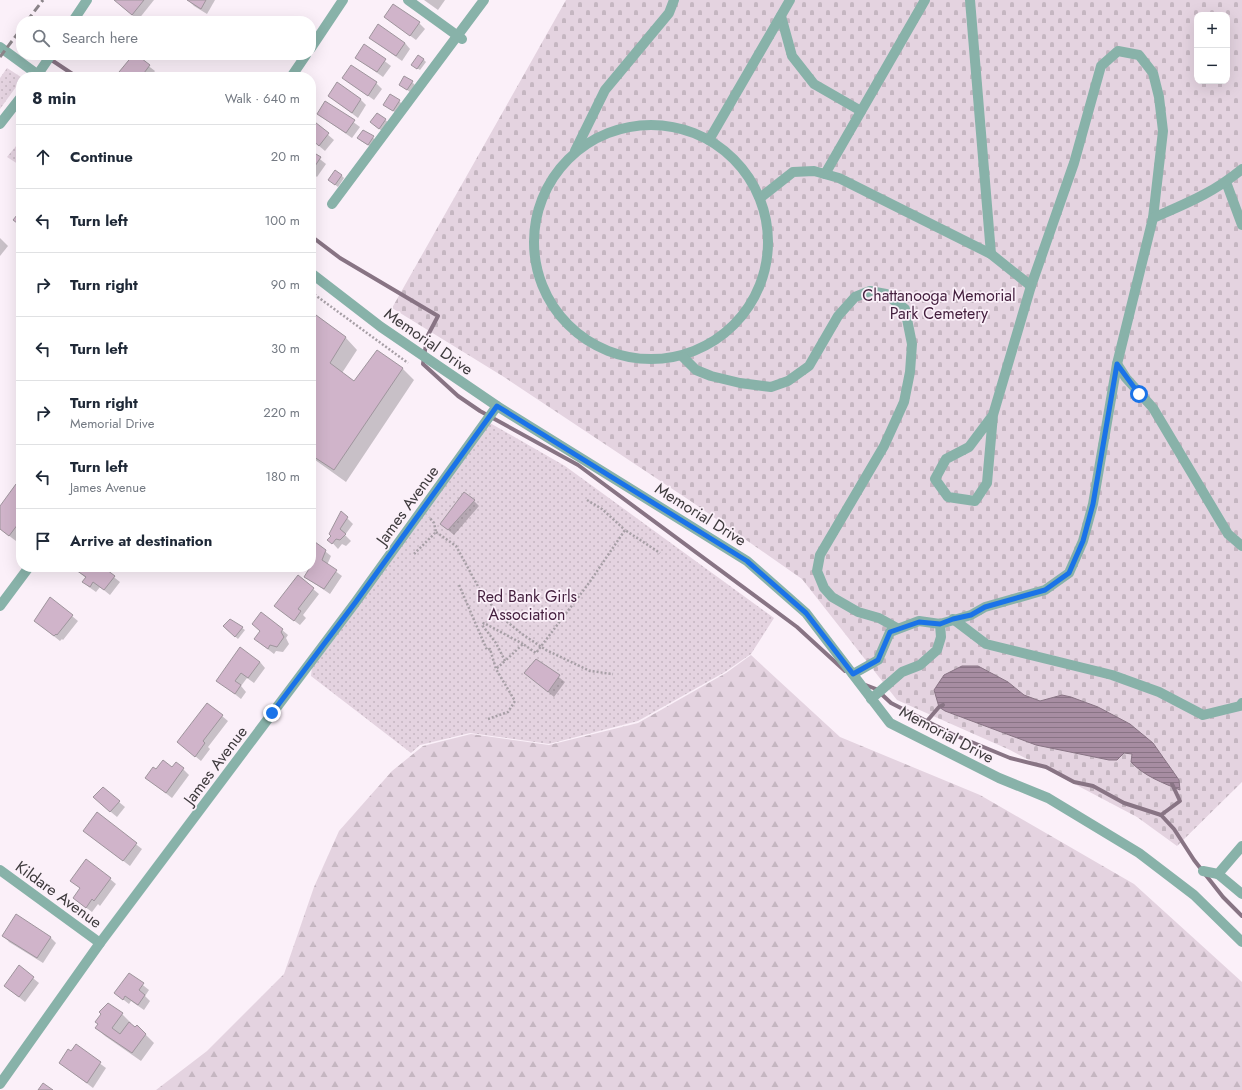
<!DOCTYPE html>
<html lang="en">
<head>
<meta charset="utf-8">
<style>
	:root { --surface:#fff; --page:#f6f6f7; --text:#1f2937; --muted:#747a83; --line:#e0e1e3 }
	body { margin:0; font-family:Jost,sans-serif; background:var(--page); color:var(--text) }
	.controls { position:absolute; right:12px; top:12px; display:grid; overflow:hidden; border-radius:8px; box-shadow:0 4px 16px #0002 }
	.controls button { width:36px; height:36px; display:grid; place-items:center; padding:0; border:0; border-bottom:1px solid var(--line); background:var(--surface); color:var(--text); font:20px sans-serif }
	.stop { position:absolute; width:12px; height:12px; margin:-9px; border:3px solid #1a73e8; border-radius:50%; background:#fff }
	.stop.end { background:#1a73e8; border-color:#fff; box-shadow:0 1px 4px #0008 }
	.list { margin:0; padding:0; list-style:none }
	h2 { display:flex; justify-content:space-between; align-items:center; height:52px; margin:0; padding:0 16px; font-size:17px }
	h2 small { font-size:13px; font-weight:400; color:var(--muted) }
	.list li { display:grid; grid-template-columns:26px 1fr auto; gap:12px; align-items:center; box-sizing:border-box; height:64px; padding:0 16px; border-top:1px solid var(--line) }
	.list b { display:block; font-size:15px; white-space:nowrap }
	.list p { margin:0; font-size:13px; white-space:nowrap; color:var(--muted) }
	.list em { font-size:13px; font-style:normal; color:var(--muted) }
	.icon { flex:none; width:22px; height:22px; fill:none; stroke:currentColor; stroke-width:2; stroke-linecap:round; stroke-linejoin:round }
	.map { position:relative; flex:none; width:1242px; height:1090px; overflow:hidden }
	.search { position:absolute; background:var(--surface); box-shadow:0 4px 16px #0002; left:16px; top:16px; width:300px; height:44px; display:flex; align-items:center; gap:10px; box-sizing:border-box; padding:0 14px; border-radius:16px; color:var(--muted); font-size:15px }
	.panel { position:absolute; background:var(--surface); box-shadow:0 4px 16px #0002; left:16px; top:72px; width:300px; height:500px; border-radius:16px }
	.map>svg:first-child { display:block }
	.forest { fill:url(#forest-firs) }
	.cemetery { fill:url(#cemetery-stones); fill-rule:evenodd }
	.park { fill:url(#park-dots) }
	.water { fill:url(#water-rules); stroke:#887484 }
	.shadow { fill:#0003 }
	.lines { fill:none; stroke-linecap:round; stroke-linejoin:round }
	.stream { stroke:#887484; stroke-width:4 }
	.building { fill:#d0b4ca; stroke:#9f959d }
	.path { stroke:#a79fa6; stroke-width:2.5; stroke-dasharray:2 2; stroke-linecap:butt }
	.minor { stroke:#88b2a9; stroke-width:10 }
	.rail { stroke:#8b8489; stroke-width:3; stroke-dasharray:8 4; stroke-linecap:butt }
	.route { stroke:#1a73e8; stroke-width:5 }
	.labels { text-anchor:middle; stroke-width:3.5; stroke-linejoin:round; paint-order:stroke }
	.park-label { font-size:16px; fill:#431e3d; stroke:#fbf0f9 }
	.street-label { font-size:16px; fill:#3e3a3d; stroke:#fbf0f9 }
</style>
</head>
<body>
<div class="map">
<svg width="1242" height="1090" viewBox="0 0 1242 1090">
	<defs>
		<pattern id="forest-firs" width="22" height="20" patternUnits="userSpaceOnUse"><rect width="22" height="20" fill="#e4d3e0"/><path d="M5 1l3.5 6h-7zM16 11l3.5 6h-7z" fill="#c5b6c1"/></pattern>
		<pattern id="cemetery-stones" width="16" height="16" patternUnits="userSpaceOnUse"><rect width="16" height="16" fill="#e4d3e0"/><path d="M2 7V4a2 2 0 0 1 4 0v3zM10 15v-3a2 2 0 0 1 4 0v3z" fill="#c5b6c1"/></pattern>
		<pattern id="park-dots" width="8" height="8" patternUnits="userSpaceOnUse"><rect width="8" height="8" fill="#e4d3e0"/><path d="M2 2h.1M6 6h.1" fill="none" stroke="#c5b6c1" stroke-width="1.8" stroke-linecap="round"/></pattern>
		<pattern id="water-rules" width="6" height="5" patternUnits="userSpaceOnUse"><rect width="6" height="5" fill="#a78da2"/><path d="M0 2.5h6" fill="none" stroke="#897485"/></pattern>
	</defs>
	<rect width="100%" height="100%" fill="#fbf0f9"/>
	<path class="forest" d="M751 655 840 737 980 795 1134 884 1242 982V1090H156L207 1051 284 974 314 887 339 831 392 771 423 746 471 734 549 745 638 723 726 673Z"/>
	<path class="cemetery" d="M566 0H1242V782L1177 846 1137 817 1010 750 897 700 802 579 692 502 504 377 392 308ZM1197 15H1227V81H1197Z"/>
	<g class="park">
		<path d="M7 68 21 77V80L0 109V78Z"/>
		<path d="M21 140V166L7 157Z"/>
		<path d="M490 423 565 466 774 618 751 654 725 672 638 721 549 744 470 733 420 745 411 753 311 676 312 667Z"/>
	</g>
	<path class="water" d="M962 666H978L1008 682 1024 695 1040 701 1062 695 1071 697 1098 707 1130 724 1153 743 1179 780 1180 790C1163 783 1144 776 1131 762L1132 754 1124 753 1117 760H1109L1036 745 945 711 939 707 934 690 944 675Z"/>
	<g class="shadow">
		<path d="M116 0H154L138 20 121 6Z"/>
		<path d="M188 0H215L207 14 194 6Z"/>
		<path d="M424 0H445L438 10Z"/>
		<path d="M385 17 419 23 425 29 416 40Z"/>
		<path d="M370 38 405 43 410 49 402 61Z"/>
		<path d="M365 46 391 66 383 77 356 58Z"/>
		<path d="M134 55 155 71 150 77H125Z"/>
		<path d="M423 59 426 62 420 70 415 67Z"/>
		<path d="M224 72 231 77H221Z"/>
		<path d="M343 78 376 83 382 89 374 100Z"/>
		<path d="M412 82 415 85 410 92 400 85Z"/>
		<path d="M329 96 361 100 366 105 358 118Z"/>
		<path d="M399 101 402 104 396 113 387 107Z"/>
		<path d="M326 102 360 127 352 138 318 114Z"/>
		<path d="M377 114 388 122 382 131 374 125Z"/>
		<path d="M311 120 334 140 325 151 311 139Z"/>
		<path d="M363 131 376 140 371 147 361 141Z"/>
		<path d="M311 152 326 164 317 177 311 172Z"/>
		<path d="M341 175 344 178 338 187 329 180Z"/>
		<path d="M0 238 8 246 0 256Z"/>
		<path d="M316 316 346 338 357 350 342 373 355 383 403 369 414 380 346 482 311 457V324Z"/>
		<path d="M21 489V533L16 541 0 529V507Z"/>
		<path d="M474 501 479 506 454 535 441 524Z"/>
		<path d="M342 513 353 524 345 535 351 541 346 546 342 544 338 549 329 539 332 536Z"/>
		<path d="M311 540 331 556 327 565 342 576 330 594 305 577 313 565 311 564Z"/>
		<path d="M101 567 120 582 110 595 100 587 96 592 89 587 83 581 86 578 74 568Z"/>
		<path d="M313 589 319 594 303 615 306 618 300 625 281 611Z"/>
		<path d="M50 598 78 621 63 640 62 639 60 641 41 626 42 612 41 610Z"/>
		<path d="M262 613 288 635 286 638 289 644 283 652 276 651 274 654 261 644V632L253 624Z"/>
		<path d="M231 620 245 630 238 639 226 629Z"/>
		<path d="M537 660 565 682 554 697 525 673Z"/>
		<path d="M260 662 265 668 254 683 247 678 241 686 246 692 241 699 217 680Z"/>
		<path d="M222 716 228 721 208 747 210 749 201 761 178 742Z"/>
		<path d="M173 768 183 769 189 775 172 798 146 778 157 770Z"/>
		<path d="M119 802 125 807 117 817 100 803Z"/>
		<path d="M97 814 142 849 130 866 84 831Z"/>
		<path d="M110 879 116 884 100 906 98 904 92 912 80 903 81 889 72 881Z"/>
		<path d="M4 936 50 937 56 943 43 963 9 942Z"/>
		<path d="M19 967 39 983 25 1002 5 986Z"/>
		<path d="M129 974 149 990 145 996 150 1001 144 1010 131 1001 129 1004 115 993Z"/>
		<path d="M122 1014 131 1023 130 1024 135 1028 137 1026 154 1043 141 1061 105 1036 96 1028Z"/>
		<path d="M76 1046 106 1068 93 1088 60 1063Z"/>
	</g>
	<g class="lines">
		<g class="stream">
			<path d="M18 38 21 40"/>
			<path d="M44 55 77 77"/>
			<path d="M311 236 340 258 438 316 427 337 423 364 458 396 480 411 578 465 797 627 845 671"/>
			<path d="M863 684 876 689 891 703 952 734 1010 758 1046 767 1074 782 1093 786 1124 803 1161 815 1174 829 1194 860 1223 897 1242 916"/>
			<path d="M927 721 939 707 943 705"/>
			<path d="M1161 815 1180 801 1172 784"/>
		</g>
	</g>
	<g class="building">
		<path d="M114 0H144L132 15Z"/>
		<path d="M187 0H206L201 9Z"/>
		<path d="M393 4 420 22 410 36 384 17Z"/>
		<path d="M378 24 405 43 396 56 369 38Z"/>
		<path d="M364 44 386 59 377 72 355 58Z"/>
		<path d="M133 55H137L150 65 141 77H125L119 72Z"/>
		<path d="M418 55 424 59 417 69 411 65Z"/>
		<path d="M351 65 377 82 368 96 342 78Z"/>
		<path d="M404 76 413 81 407 90 399 85Z"/>
		<path d="M337 82 361 99 352 113 328 96Z"/>
		<path d="M390 94 400 100 393 111 383 105Z"/>
		<path d="M325 101 355 120 346 133 317 114Z"/>
		<path d="M377 113 386 119 379 129 370 122Z"/>
		<path d="M311 119 329 133 319 146 311 139Z"/>
		<path d="M363 130 374 136 368 145 357 138Z"/>
		<path d="M311 151 321 157 311 172Z"/>
		<path d="M335 170 342 175 335 185 328 180Z"/>
		<path d="M21 210V226L13 220Z"/>
		<path d="M316 315 346 337 330 363 354 381 377 350 403 368 334 470 311 455V322Z"/>
		<path d="M16 484 21 488V520L9 536 0 529V506Z"/>
		<path d="M464 492 475 500 448 530 440 524Z"/>
		<path d="M341 511 348 517 340 529 346 534 340 540 336 539 332 544 327 540 331 536 329 534Z"/>
		<path d="M311 539 326 550 322 560 337 570 324 589 304 577 312 564Z"/>
		<path d="M103 567 115 576 104 590 93 582 90 587 82 582 86 577 73 568Z"/>
		<path d="M298 575 314 588 298 609 301 611 294 621 274 606Z"/>
		<path d="M50 597 73 615 57 635 56 634 54 636 34 621Z"/>
		<path d="M261 612 283 629 281 632 284 637 277 647 270 645 268 649 254 639 260 631 252 624Z"/>
		<path d="M230 619 243 627 235 637 223 626Z"/>
		<path d="M240 647 260 662 248 678 241 673 235 681 241 685 235 694 216 681Z"/>
		<path d="M536 659 560 675 548 692 524 673Z"/>
		<path d="M207 703 223 715 203 741 205 743 195 757 177 742Z"/>
		<path d="M163 760 172 767 176 762 184 768 166 793 145 778 153 767 156 769Z"/>
		<path d="M103 787 120 801 110 812 93 797Z"/>
		<path d="M97 812 137 843 123 861 83 831Z"/>
		<path d="M86 859 111 878 94 901 92 899 86 908 73 898 80 888 70 881Z"/>
		<path d="M16 914 51 937 37 958 2 936Z"/>
		<path d="M19 965 34 977 19 997 4 986Z"/>
		<path d="M129 973 144 983 139 990 145 995 138 1005 125 996 123 1000 114 993Z"/>
		<path d="M108 1003 123 1013 112 1028 120 1034 129 1022 135 1027 137 1025 146 1034 132 1053 95 1028 98 1024 95 1022 101 1014 99 1012Z"/>
		<path d="M76 1044 101 1062 87 1083 59 1063 68 1049 71 1051Z"/>
		<path d="M43 1083 53 1090H38Z"/>
	</g>
	<g class="lines">
		<g class="path">
			<path d="M311 292 408 363"/>
			<path d="M587 500 602 509 625 530"/>
			<path d="M436 532 456 546 480 590 500 616 522 634 546 650 590 671 613 674"/>
			<path d="M414 554 436 532 434 523 429 517"/>
			<path d="M459 585 487 650 490 649 496 669 505 661"/>
			<path d="M523 644 484 623 482 625 496 643 505 661 523 644 536 653 589 583 625 530 660 553"/>
			<path d="M488 719 508 712 515 701 496 669"/>
		</g>
		<g class="minor">
			<path d="M408 0 462 39"/>
			<path d="M970 0 991 254"/>
			<path d="M781 16 792 56 814 84 861 111"/>
			<path d="M73 21 87 0"/>
			<path d="M0 47 41 77"/>
			<path d="M311 48 343 0"/>
			<path d="M36 77 51 55"/>
			<path d="M291 77 306 55"/>
			<path d="M0 124 21 97"/>
			<circle cx="651" cy="242" r="117"/>
			<path d="M709 140 790 0"/>
			<path d="M575 151 605 90 669 13 674 0"/>
			<path d="M825 174 925 0"/>
			<path d="M1226 182 1242 225"/>
			<path d="M760 198 793 172 814 171 839 178 991 254 1031 286"/>
			<path d="M332 204 484 0"/>
			<path d="M311 273 381 327 497 406 747 561 806 613 890 723 999 778 1048 798 1139 853 1194 895 1242 942"/>
			<path d="M683 357 696 370 711 376 740 383 771 387 788 381 809 366 838 316 855 297 870 291 886 294 905 309 912 344 910 372 904 402 884 446 820 555 817 571 824 588 832 597 858 612 879 618 897 628"/>
			<path d="M1117 364 1126 378 1153 408 1228 534 1242 546"/>
			<path d="M993 415 969 447 946 459 935 479 948 497 975 501 987 483 993 415 1031 286 1074 163 1101 66 1118 51 1139 55 1153 73 1159 97 1163 131 1153 218"/>
			<path d="M0 606 29 567"/>
			<path d="M953 619 986 644 1112 675 1159 692 1203 715 1240 706 1242 703"/>
			<path d="M940 624 971 615 985 607 1045 590 1069 573 1083 541 1093 504 1117 364 1153 218C1187 203 1213 193 1242 169"/>
			<path d="M853 674 878 660 890 632 919 621 940 624 941 637 937 650 920 665 902 672 871 699"/>
			<path d="M0 870 100 943"/>
			<path d="M1203 871 1218 874 1242 846"/>
			<path d="M1218 874 1242 894"/>
			<path d="M0 1084 100 943 355 603 497 406"/>
		</g>
		<g class="rail">
			<path d="M27 21 43 0"/>
			<path d="M0 57 21 29"/>
		</g>
	</g>
	<g class="lines">
		<path class="route" d="M272 713 355 603 497 406 747 561 806 613 853 674 878 660 890 632 919 622 940 624 953 619 971 615 985 607 1045 590 1069 573 1083 541 1093 504 1117 364 1139 394"/>
	</g>
	<g class="labels">
		<g class="park-label">
			<text x="939" y="301">Chattanooga Memorial<tspan x="939" dy="18">Park Cemetery</tspan></text>
			<text x="527" y="602">Red Bank Girls<tspan x="527" dy="18">Association</tspan></text>
		</g>
		<g class="street-label">
			<text transform="translate(429 341) rotate(35)" y="6">Memorial Drive</text>
			<text transform="translate(407 505) rotate(-54)" y="6">James Avenue</text>
			<text transform="translate(701 514) rotate(32)" y="6">Memorial Drive</text>
			<text transform="translate(947 734) rotate(28)" y="6">Memorial Drive</text>
			<text transform="translate(215 765) rotate(-53)" y="6">James Avenue</text>
			<text transform="translate(59 894) rotate(36)" y="6">Kildare Avenue</text>
		</g>
	</g>
</svg>
<div class="controls">
<button>+</button>
<button>−</button>
</div>
<div class="stop" style="left:1139px;top:394px"></div>
<div class="stop end" style="left:272px;top:713px"></div>
<div class="search"><svg class="icon" aria-label="search" viewBox="0 0 24 24"><circle cx="10" cy="10" r="6"/><path d="M15 15l6 6"/></svg>Search here</div>
<section class="panel">
<h2>8 min<small>Walk · 640 m</small></h2>
<ul class="list">
<li><svg class="icon" aria-label="ahead" viewBox="0 0 24 24"><path d="M12 20V5M6 11l6-6 6 6"/></svg><div><b>Continue</b></div><em>20 m</em></li>
<li><svg class="icon" aria-label="left" viewBox="0 0 24 24"><path d="M17 20v-9H6M10 6l-5 5 5 5"/></svg><div><b>Turn left</b></div><em>100 m</em></li>
<li><svg class="icon" aria-label="right" viewBox="0 0 24 24"><path d="M7 20v-9h11M14 6l5 5-5 5"/></svg><div><b>Turn right</b></div><em>90 m</em></li>
<li><svg class="icon" aria-label="left" viewBox="0 0 24 24"><path d="M17 20v-9H6M10 6l-5 5 5 5"/></svg><div><b>Turn left</b></div><em>30 m</em></li>
<li><svg class="icon" aria-label="right" viewBox="0 0 24 24"><path d="M7 20v-9h11M14 6l5 5-5 5"/></svg><div><b>Turn right</b><p>Memorial Drive</p></div><em>220 m</em></li>
<li><svg class="icon" aria-label="left" viewBox="0 0 24 24"><path d="M17 20v-9H6M10 6l-5 5 5 5"/></svg><div><b>Turn left</b><p>James Avenue</p></div><em>180 m</em></li>
<li><svg class="icon" aria-label="arrive" viewBox="0 0 24 24"><path d="M6 21V4h12l-3 4 3 4H6"/></svg><div><b>Arrive at destination</b></div></li>
</ul>
</section>
</div>
</body>
</html>
